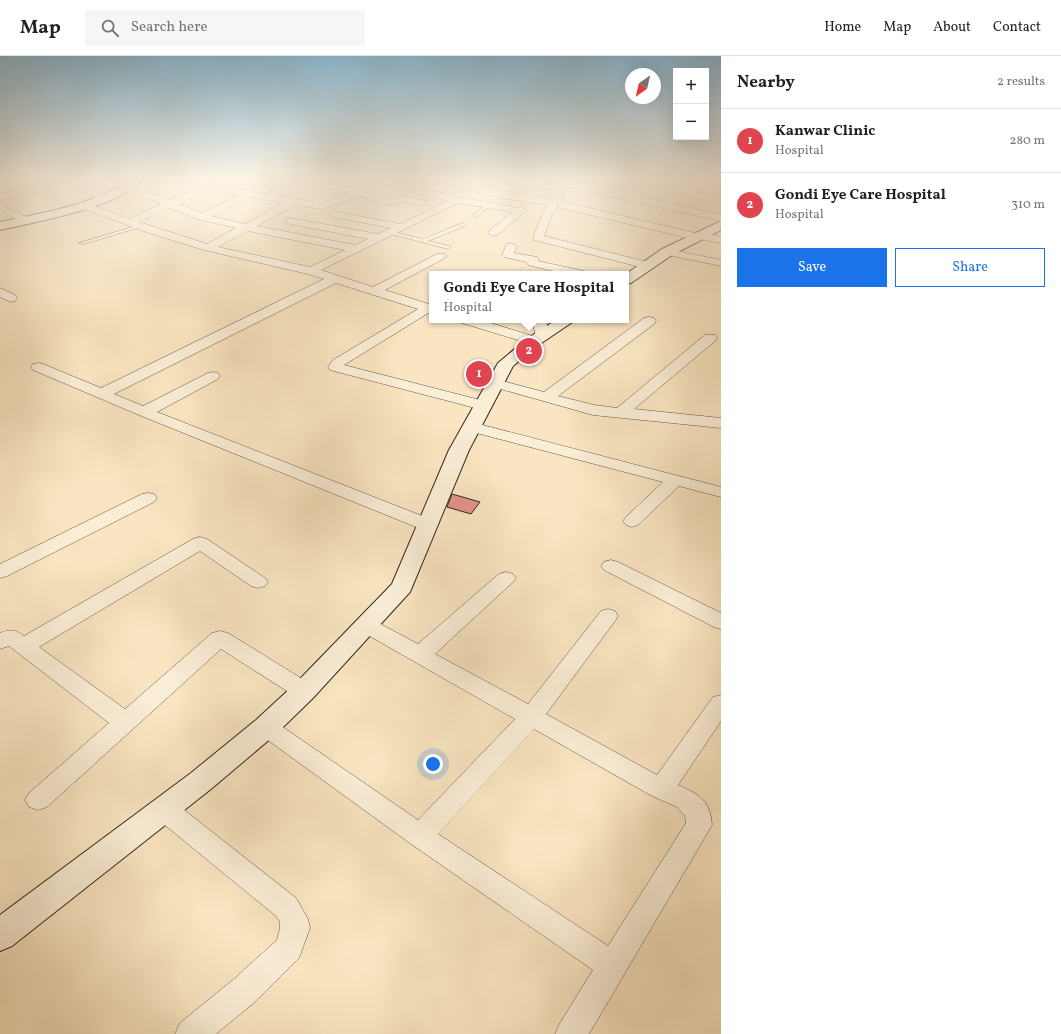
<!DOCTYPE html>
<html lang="en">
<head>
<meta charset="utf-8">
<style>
	:root { --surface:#fff; --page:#f6f6f6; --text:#202124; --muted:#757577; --line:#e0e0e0; --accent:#1a73e8 }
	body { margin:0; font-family:Vollkorn,serif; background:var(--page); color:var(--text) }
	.controls { position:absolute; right:12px; top:12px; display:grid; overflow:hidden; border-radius:0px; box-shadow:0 4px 16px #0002 }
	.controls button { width:36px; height:36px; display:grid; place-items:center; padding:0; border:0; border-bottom:1px solid var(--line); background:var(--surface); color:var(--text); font:20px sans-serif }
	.compass { position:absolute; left:625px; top:12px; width:36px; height:36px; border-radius:50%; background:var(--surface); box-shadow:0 4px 16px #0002; rotate:214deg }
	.you { position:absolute; left:433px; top:708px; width:14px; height:14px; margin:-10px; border:3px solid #fff; border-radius:50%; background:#1a73e8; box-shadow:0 0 0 6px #1a73e833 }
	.badge { display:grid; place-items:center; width:26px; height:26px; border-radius:50%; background:var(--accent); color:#fff; font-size:13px; font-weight:700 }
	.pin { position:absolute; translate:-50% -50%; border:2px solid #fff; box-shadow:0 1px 4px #0006 }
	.popup { position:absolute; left:429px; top:215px; width:200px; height:52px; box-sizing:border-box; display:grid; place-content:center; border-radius:0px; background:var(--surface); filter:drop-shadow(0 1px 3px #0005); font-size:13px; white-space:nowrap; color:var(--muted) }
	.popup b { font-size:15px; color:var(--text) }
	.popup::after { content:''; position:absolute; left:50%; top:100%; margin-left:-8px; border:8px solid transparent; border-top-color:var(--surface) }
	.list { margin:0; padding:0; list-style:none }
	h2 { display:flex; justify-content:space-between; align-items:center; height:52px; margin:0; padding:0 16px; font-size:17px }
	h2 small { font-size:13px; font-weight:400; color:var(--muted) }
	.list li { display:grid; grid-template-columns:26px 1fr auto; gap:12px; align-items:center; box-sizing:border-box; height:64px; padding:0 16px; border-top:1px solid var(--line) }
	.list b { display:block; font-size:15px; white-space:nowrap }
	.list p { margin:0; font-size:13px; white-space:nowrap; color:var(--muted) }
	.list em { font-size:13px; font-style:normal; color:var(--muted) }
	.actions { display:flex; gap:8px; padding:12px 16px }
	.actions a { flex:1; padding:9px 0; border:1px solid var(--accent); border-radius:0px; text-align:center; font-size:14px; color:var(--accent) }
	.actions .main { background:var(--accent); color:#fff }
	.icon { flex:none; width:22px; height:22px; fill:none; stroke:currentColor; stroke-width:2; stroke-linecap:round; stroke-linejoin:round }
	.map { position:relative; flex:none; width:721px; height:978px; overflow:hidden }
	header { display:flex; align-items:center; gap:24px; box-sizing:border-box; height:56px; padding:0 20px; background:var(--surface); border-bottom:1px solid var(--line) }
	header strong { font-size:19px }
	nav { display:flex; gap:22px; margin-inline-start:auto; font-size:14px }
	.search { width:280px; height:36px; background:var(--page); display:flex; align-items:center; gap:10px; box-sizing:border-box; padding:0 14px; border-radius:0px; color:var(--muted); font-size:15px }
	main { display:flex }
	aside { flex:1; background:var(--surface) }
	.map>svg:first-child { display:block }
	.building { fill:#e3948c; stroke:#35271c }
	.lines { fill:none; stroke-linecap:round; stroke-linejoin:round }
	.lane-casing { stroke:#665645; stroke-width:1 }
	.street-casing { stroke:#665645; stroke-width:1 }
	.secondary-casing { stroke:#35271c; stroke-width:2 }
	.lane { fill:#fbeed7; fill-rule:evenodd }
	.street { fill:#fbeed7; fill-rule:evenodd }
	.secondary { fill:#fbeed7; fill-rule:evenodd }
</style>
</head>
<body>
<header>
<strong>Map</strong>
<div class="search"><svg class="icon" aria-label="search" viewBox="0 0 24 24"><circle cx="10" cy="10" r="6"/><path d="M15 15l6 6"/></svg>Search here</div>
<nav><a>Home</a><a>Map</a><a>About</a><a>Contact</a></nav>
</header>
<main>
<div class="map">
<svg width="721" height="978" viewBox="0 0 721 978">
	<rect width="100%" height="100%" fill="#f9e5c1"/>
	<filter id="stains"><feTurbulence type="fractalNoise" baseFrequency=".005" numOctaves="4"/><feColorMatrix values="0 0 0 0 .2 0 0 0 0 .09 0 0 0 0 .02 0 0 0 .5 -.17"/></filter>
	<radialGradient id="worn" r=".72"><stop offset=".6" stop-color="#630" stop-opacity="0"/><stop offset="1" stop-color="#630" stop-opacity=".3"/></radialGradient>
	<path class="building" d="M452 438 480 446 471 458 447 451Z"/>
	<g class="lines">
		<g class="lane-casing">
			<g id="lane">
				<path d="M487 148 491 149 477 161H473V159Z"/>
				<path d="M463 167 465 168V170L428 185 450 190 451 191 448 193 387 177 390 175 423 183Z"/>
				<path d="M139 169 144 170 84 188 79 187Z"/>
			</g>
		</g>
		<g class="street-casing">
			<g id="street">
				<path d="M29 123H41L53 131 48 134 0 144V138L39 130Z"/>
				<path d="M61 123H74L108 142 103 145 99 144Z"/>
				<path d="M204 123H216L210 128 265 138 304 125 303 123H319L389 143 403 140 427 145 428 147 423 150 403 146 389 149 360 141 322 153 295 149 257 170 355 189 368 183 290 168 285 165 290 162 378 178 391 172 333 161 328 158 333 155 400 168 448 145 369 125 367 123H384L457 141 518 152 522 151 527 154 497 179 493 180 488 177 489 175 513 156 458 147 321 214 373 231 437 198H445L447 200 445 202 385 234 432 249V257L430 256 344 309 488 346 491 349 488 352 483 354 330 314 328 311 333 304 418 253 336 227 114 338 143 350 208 317 213 316 218 317 220 320 218 323 157 356 435 465 437 469 435 473 428 475 421 473 139 359 33 314 31 311 33 308 38 307 43 308 101 332 324 223 308 218 204 194 152 178 78 151 77 149 82 146 86 147 129 163 161 148 123 133 121 131 123 129H129L170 144 199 131 196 129ZM314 128 350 138 321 147 278 140ZM210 134 239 139 202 157 179 148ZM250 141 283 147 245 168 211 160ZM170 152 197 163 236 172 207 188 139 166ZM248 175 345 194 310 211 218 191Z"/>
				<path d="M436 123H453L496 134 518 125 516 123H534L555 128V123H565L721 159V165L564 130 563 140 560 145 695 177 699 176 721 181V187L700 183 696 184 557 151 552 158 544 180 652 207 654 209 652 211 648 213 534 184 533 182 542 158 548 149 495 141 438 125ZM529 128 554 134 551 143 508 136Z"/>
				<path d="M626 123H644L721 142V148L628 125Z"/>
				<path d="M0 147 28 162 29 164 28 166H20L0 154Z"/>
				<path d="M511 187 517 190 514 197 537 201 539 203 538 205 584 215 586 218H565L528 209 526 207 527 206 504 201 502 199 507 188Z"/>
				<path d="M667 193 721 204V210L663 198 661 196 663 194Z"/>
				<path d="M0 232 15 239 17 242 15 245 11 246 0 241Z"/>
				<path d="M649 261 654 262 656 265 654 268 558 340 594 349 617 352 705 279H715L717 282 715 285 634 353 721 362V372L593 359 490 330 488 327 490 324 495 323 544 336 644 262Z"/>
				<path d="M460 264H481L536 281 532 264H546L549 280 547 283 540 284 541 285 539 288 534 289 462 267Z"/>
				<path d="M471 366 721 431V441L679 430 638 469 632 471 626 469 623 465 626 461 663 426 465 374 463 371 465 368Z"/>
				<path d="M148 437 154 438 157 442 154 446 7 520 0 522V508L142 438Z"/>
				<path d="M200 481 207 483 265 522 268 526 265 530 258 532 251 530 200 495 39 591 125 653 212 577 220 575 228 577 312 629 315 635 312 641 304 643 296 641 221 593 47 751 38 754 29 751 25 744 29 737 109 667 9 590 0 593V577C10 573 16 574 24 580L193 483Z"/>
				<path d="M611 504 618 506 721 557V573L714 571 604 514 601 510 604 506Z"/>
				<path d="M506 516 513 518 516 522 513 526 435 598 528 648 601 555 608 553 615 555 618 560 615 565 546 658 657 719 713 641 721 639V665L678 729C700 739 710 744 712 769L589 978H555L560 967 593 914 411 788 258 677 254 671 258 665 266 662 274 665 418 764 515 663 359 574 355 569 359 564 366 562 373 564 418 588 499 518ZM534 673 652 740 677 751 685 760 686 767 608 890 438 778Z"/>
				<path d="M164 742 173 745 296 842 308 863 310 872 299 902 256 945 216 978H175L180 967 234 923 277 884 280 872V866L276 860 155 761 151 753 155 745Z"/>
			</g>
		</g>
		<g class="secondary-casing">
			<g id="secondary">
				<path d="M130 123H143C122 151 35 166 0 174V166C44 156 93 150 130 123Z"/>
				<path d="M721 165V174L672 199 631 227 626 228V218L662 193Z"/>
				<path d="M556 264H574L571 267 540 288 513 310 469 394 410 536 313 642 276 678 211 733 12 890 0 895V859L191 717 256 664 295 628 392 528 449 394 498 307 528 282Z"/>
			</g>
		</g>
		<use href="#lane" class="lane"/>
		<use href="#street" class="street"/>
		<use href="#secondary" class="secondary"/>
	</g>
	<linearGradient id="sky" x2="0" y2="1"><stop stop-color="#8ab8d2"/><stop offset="0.47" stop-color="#fcf3e3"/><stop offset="1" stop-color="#fcf3e3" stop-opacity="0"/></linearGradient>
	<rect width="721" height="260" fill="url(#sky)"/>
	<rect width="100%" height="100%" filter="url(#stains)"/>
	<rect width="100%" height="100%" fill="url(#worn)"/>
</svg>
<div class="controls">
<button>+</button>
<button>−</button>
</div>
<svg class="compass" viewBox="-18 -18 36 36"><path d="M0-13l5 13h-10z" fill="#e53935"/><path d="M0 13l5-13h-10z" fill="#757577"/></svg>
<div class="you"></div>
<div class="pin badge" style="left:479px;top:318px;background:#e0444e">1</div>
<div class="pin badge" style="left:529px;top:295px;background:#e0444e">2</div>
<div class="popup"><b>Gondi Eye Care Hospital</b>Hospital</div>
</div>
<aside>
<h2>Nearby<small>2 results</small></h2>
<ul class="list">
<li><span class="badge" style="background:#e0444e">1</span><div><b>Kanwar Clinic</b><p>Hospital</p></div><em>280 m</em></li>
<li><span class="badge" style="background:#e0444e">2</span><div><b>Gondi Eye Care Hospital</b><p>Hospital</p></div><em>310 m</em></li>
</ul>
<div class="actions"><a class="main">Save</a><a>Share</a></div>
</aside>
</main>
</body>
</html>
